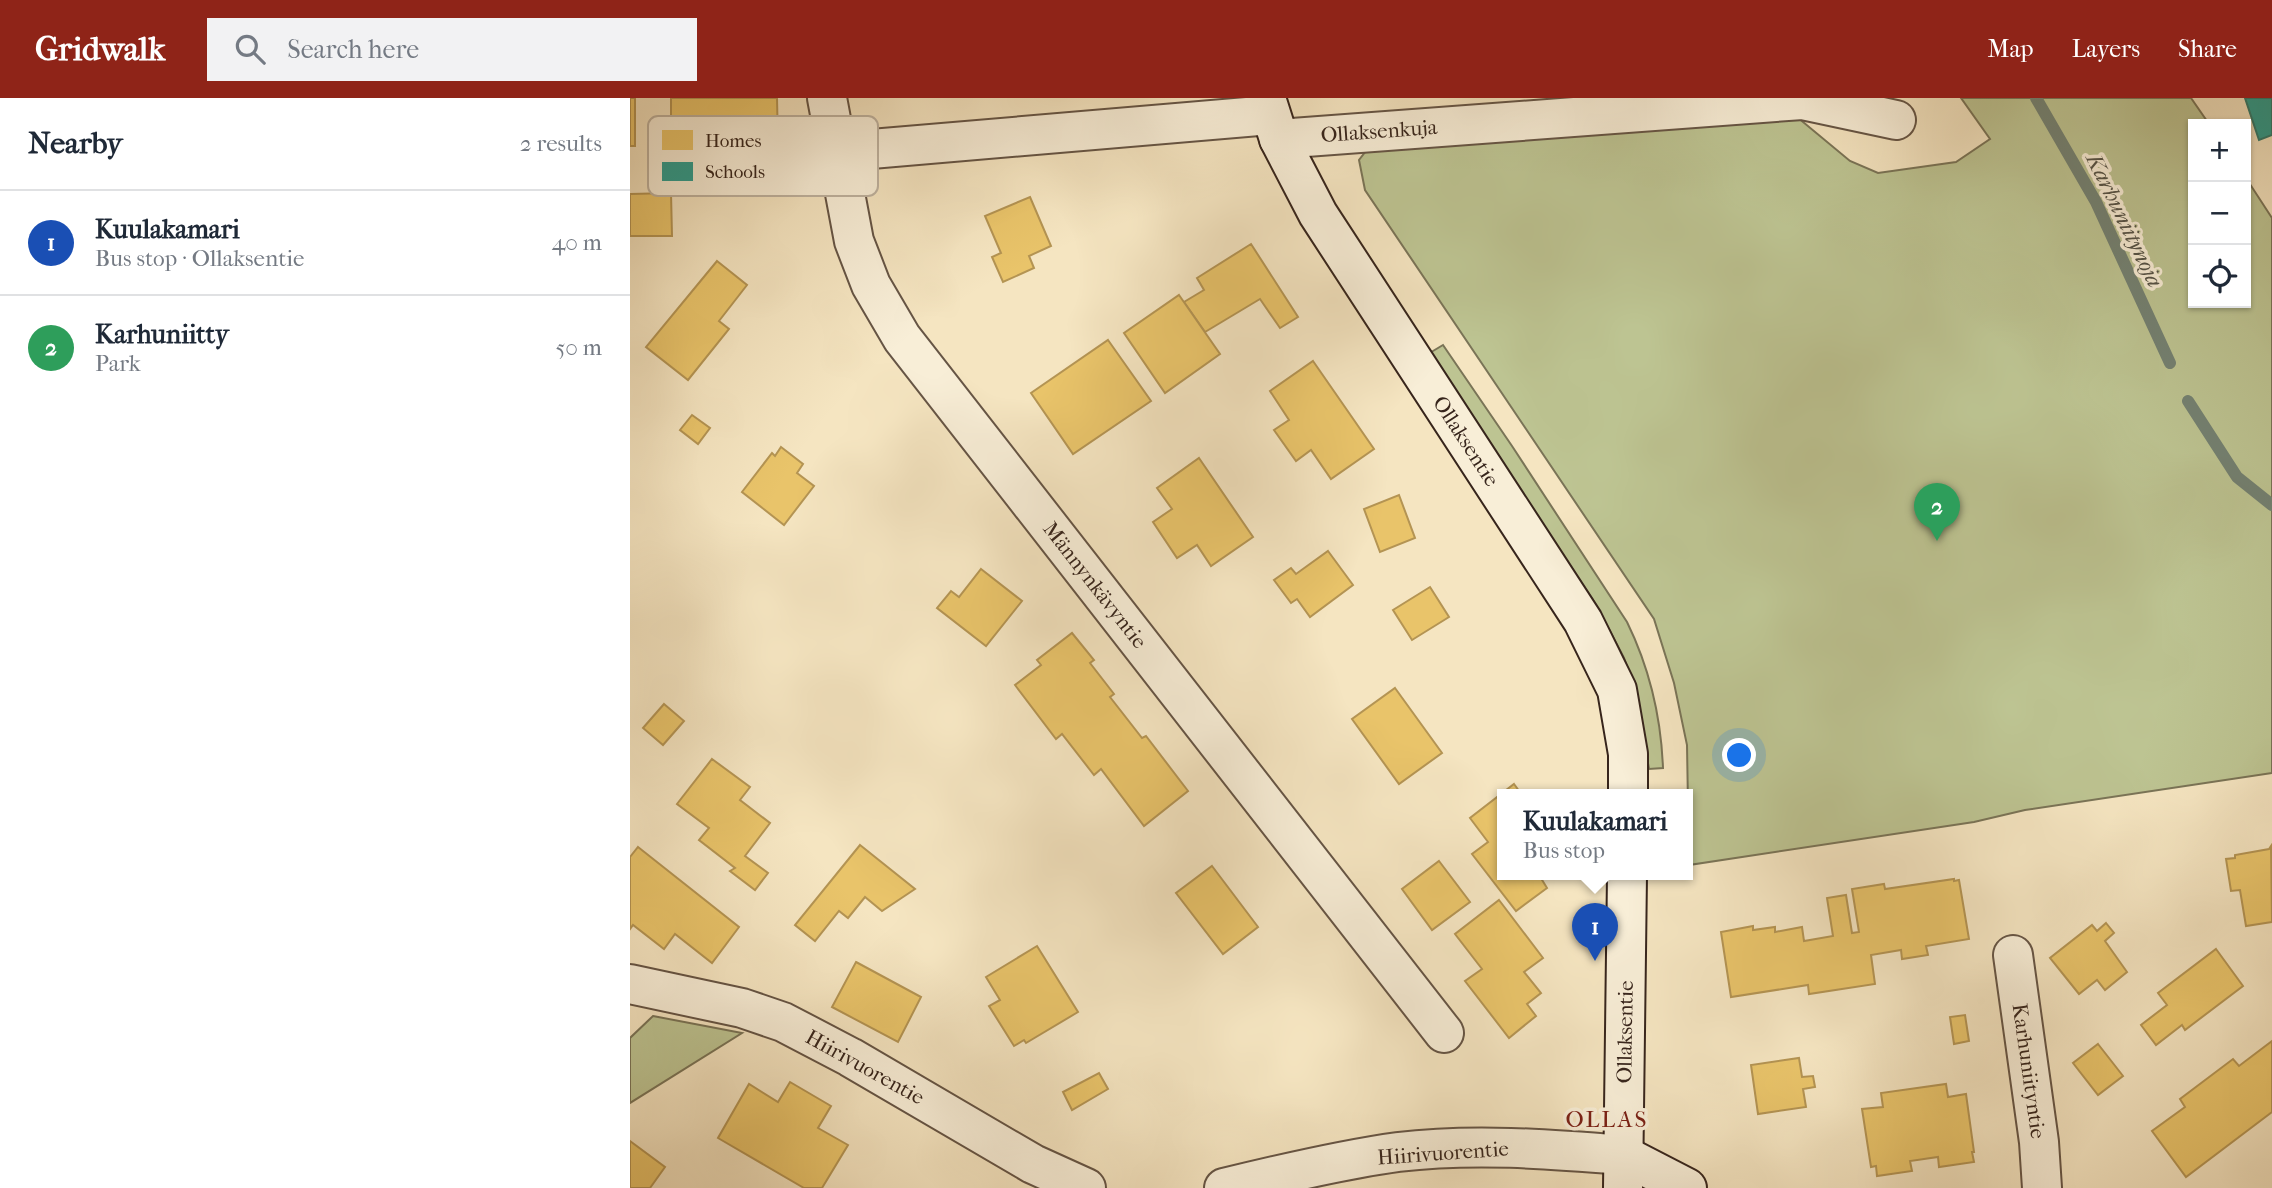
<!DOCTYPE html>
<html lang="en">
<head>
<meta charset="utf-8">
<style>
	:root { --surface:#fff; --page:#f2f2f3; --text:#1f2937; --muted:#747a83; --line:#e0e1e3; --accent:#8f2418 }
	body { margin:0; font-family:"IM FELL French Canon",serif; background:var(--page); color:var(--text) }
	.controls { position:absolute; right:21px; top:21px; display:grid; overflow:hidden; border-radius:0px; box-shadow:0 2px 5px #0004 }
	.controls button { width:63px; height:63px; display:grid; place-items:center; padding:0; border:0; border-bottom:2px solid var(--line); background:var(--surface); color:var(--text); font:35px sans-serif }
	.you { position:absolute; left:1110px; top:658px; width:24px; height:24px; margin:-18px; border:5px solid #fff; border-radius:50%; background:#1a73e8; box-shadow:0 0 0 10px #1a73e833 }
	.badge { display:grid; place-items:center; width:46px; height:46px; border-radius:50%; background:var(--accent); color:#fff; font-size:23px; font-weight:700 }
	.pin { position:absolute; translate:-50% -58px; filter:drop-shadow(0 2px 4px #0008) }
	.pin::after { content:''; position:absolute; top:37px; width:24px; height:21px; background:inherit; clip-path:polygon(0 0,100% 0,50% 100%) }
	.popup { position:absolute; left:867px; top:691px; width:196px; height:91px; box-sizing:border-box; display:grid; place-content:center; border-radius:0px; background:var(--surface); filter:drop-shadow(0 2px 5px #0005); font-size:23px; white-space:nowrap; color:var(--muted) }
	.popup b { font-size:26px; color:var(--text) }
	.popup::after { content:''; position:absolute; left:50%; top:100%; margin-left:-14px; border:14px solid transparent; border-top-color:var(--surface) }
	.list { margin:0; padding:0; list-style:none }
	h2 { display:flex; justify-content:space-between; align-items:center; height:91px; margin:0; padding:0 28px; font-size:30px }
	h2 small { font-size:23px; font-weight:400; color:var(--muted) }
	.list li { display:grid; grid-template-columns:46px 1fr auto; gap:21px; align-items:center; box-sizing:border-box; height:105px; padding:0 28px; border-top:2px solid var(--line) }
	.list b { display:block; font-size:26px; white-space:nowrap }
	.list p { margin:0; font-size:23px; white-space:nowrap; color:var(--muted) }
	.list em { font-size:23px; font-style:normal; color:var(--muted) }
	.icon { flex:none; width:38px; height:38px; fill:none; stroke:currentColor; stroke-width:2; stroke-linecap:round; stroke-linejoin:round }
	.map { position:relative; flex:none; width:1642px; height:1090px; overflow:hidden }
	header { display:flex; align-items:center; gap:42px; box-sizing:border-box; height:98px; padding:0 35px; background:var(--accent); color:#fff }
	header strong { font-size:33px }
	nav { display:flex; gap:38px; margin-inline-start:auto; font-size:24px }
	.search { width:490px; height:63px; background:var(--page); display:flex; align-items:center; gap:18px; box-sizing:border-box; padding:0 24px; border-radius:0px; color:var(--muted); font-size:26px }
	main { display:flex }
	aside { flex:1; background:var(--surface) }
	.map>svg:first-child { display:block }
	.green { fill:#bdc492; stroke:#7a7457; stroke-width:2 }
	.homes { fill:#e9c46a; stroke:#b49453; stroke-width:2 }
	.schools { fill:#2a9d8f; stroke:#2e796c; stroke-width:2 }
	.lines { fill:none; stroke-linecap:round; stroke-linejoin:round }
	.stream { stroke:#748273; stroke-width:12 }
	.street-casing { stroke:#665545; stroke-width:42 }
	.secondary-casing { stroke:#37251c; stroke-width:42 }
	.street { stroke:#f8eed7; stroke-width:38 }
	.secondary { stroke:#f8eed7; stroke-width:38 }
	.labels { text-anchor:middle; stroke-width:7; stroke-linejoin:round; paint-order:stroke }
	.street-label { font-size:21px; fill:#37251c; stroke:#f8eed7 }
	.water-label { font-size:23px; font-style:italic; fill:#565448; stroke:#f8eed7 }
	.neighbourhood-label { font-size:23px; letter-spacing:2px; fill:#7a1f14; stroke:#f8eed7 }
	.key { fill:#f8eed7; stroke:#beb29f; stroke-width:2 }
	.key-label { font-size:19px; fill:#37251c }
</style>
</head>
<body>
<header>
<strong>Gridwalk</strong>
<div class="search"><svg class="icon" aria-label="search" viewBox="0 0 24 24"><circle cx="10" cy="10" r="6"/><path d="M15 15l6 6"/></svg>Search here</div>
<nav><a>Map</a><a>Layers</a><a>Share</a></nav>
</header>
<main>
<aside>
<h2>Nearby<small>2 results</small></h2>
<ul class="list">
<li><span class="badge" style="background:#1a4fb4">1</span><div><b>Kuulakamari</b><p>Bus stop · Ollaksentie</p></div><em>40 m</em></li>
<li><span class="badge" style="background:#2e9e5b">2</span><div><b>Karhuniitty</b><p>Park</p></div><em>50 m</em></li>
</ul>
</aside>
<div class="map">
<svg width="1642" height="1090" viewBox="0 0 1642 1090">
	<rect width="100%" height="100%" fill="#f5e5c1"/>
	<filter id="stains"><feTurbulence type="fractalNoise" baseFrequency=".00286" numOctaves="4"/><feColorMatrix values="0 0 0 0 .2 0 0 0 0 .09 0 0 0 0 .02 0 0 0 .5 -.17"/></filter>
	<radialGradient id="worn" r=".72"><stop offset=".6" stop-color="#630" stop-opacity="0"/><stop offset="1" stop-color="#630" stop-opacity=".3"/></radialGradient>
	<g class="green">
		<path d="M1331 0H1561L1579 26H1563V205H1616V80L1642 120V675L1395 712 1344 724 1059 767 1057 647 1044 585 1024 521 735 92 729 62 736 53 1161 14 1220 63 1248 75 1326 64 1360 41Z"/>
		<path d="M813 247 882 348 997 524C1020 571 1031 618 1033 670L1019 671 1005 590 994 560 980 533 963 502 798 256Z"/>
		<path d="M23 918 112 935 0 1005V940Z"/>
	</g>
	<g class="homes">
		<rect x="0" y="0" width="5" height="48"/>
		<path d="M41 0H147L148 47 41 48Z"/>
		<path d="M41 95 42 138H0V96Z"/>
		<path d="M400 99 421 148 399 158 404 170 373 184 362 159 371 155 355 118Z"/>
		<path d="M621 146 668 219 650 230 630 201 575 234 554 204 574 192 567 180Z"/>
		<path d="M87 163 117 187 89 223 99 231 58 282 16 249Z"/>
		<path d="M549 197 590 256 535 295 494 235Z"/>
		<path d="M478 242 521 303 443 356 401 295Z"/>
		<path d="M683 263 744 351 701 381 681 352 666 363 644 332 659 322 640 293Z"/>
		<path d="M62 317 80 330 68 346 50 332Z"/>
		<path d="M151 349 173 366 167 375 184 388 154 427 112 394 142 355 145 358Z"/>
		<path d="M569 360 623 439 581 468 567 447 547 460 523 424 542 411 527 390Z"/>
		<path d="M769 397 785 440 750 454 734 411Z"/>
		<path d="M698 453 723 487 680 519 667 501 661 505 644 482 661 470 666 476Z"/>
		<path d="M351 471 392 503 356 548 307 510 321 493 329 499Z"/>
		<path d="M800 489 819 519 782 542 763 512Z"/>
		<path d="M442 535 464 562 460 565 484 596 480 599 512 640 516 638 558 693 514 728 471 671 464 677 432 636 426 641 385 587 411 567 407 562Z"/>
		<path d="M765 590 812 655 769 686 722 621Z"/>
		<path d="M34 606 54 623 33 647 13 630Z"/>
		<path d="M82 661 120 689 110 702 140 725 115 758 138 775 125 792 100 773 105 770 69 742 79 730 47 706Z"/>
		<path d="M884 686 892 697H872V777H909L917 790 886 813 842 756 858 744 840 720Z"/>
		<path d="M230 747 285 791 252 813 235 799 218 820 209 813 185 843 165 827Z"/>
		<path d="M1641 748 1642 824 1616 828 1610 792 1601 793 1596 761 1605 760V757L1639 751Z"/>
		<path d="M8 749 109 829 82 865 45 836 34 851 3 827 0 831V759Z"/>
		<path d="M809 763 840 804 802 832 772 791Z"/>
		<path d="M582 768 628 829 593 856 546 795Z"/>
		<path d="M1324 781V783L1329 782 1339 841 1296 848 1298 857 1272 861 1271 852 1241 857 1245 886 1179 896 1178 887 1101 899 1091 834 1123 828V832L1145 829V834L1172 829 1174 843 1203 838 1197 800 1216 797 1222 835 1229 834 1222 791 1254 786 1255 791Z"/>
		<path d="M869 802 913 860 894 874 911 895 897 906 906 918 879 940 835 883 852 871 825 836Z"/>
		<path d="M1476 825 1484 835 1475 843 1497 874 1475 892 1467 882 1449 896 1420 860 1462 827 1467 833Z"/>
		<path d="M407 848 448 914 396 945 394 942 384 948 359 908 370 902 356 879Z"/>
		<path d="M1586 851 1613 888 1555 932 1552 927 1526 947 1511 927 1537 907 1528 895Z"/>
		<path d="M226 864 291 899 268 944 202 909Z"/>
		<path d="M1335 917 1339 943 1324 946 1320 919Z"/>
		<path d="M1642 943V1014L1556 1079 1522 1033 1555 1009 1550 1001 1603 961 1609 968Z"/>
		<path d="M1468 946 1493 978 1468 997 1443 965Z"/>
		<path d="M1169 960 1172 979 1183 978 1185 989 1173 991 1176 1009 1128 1016 1121 967Z"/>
		<path d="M469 975 478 991 442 1012 433 994Z"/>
		<path d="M160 984 201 1008 188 1030 218 1047 192 1090H174L88 1040 119 986 148 1004Z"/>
		<path d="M1316 986 1318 999 1336 996 1344 1054H1342L1344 1064 1309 1069 1308 1059 1280 1063 1282 1073 1247 1078 1246 1068 1241 1069 1232 1011 1253 1009 1251 995Z"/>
		<path d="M0 1043 35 1069 20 1090H0Z"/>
	</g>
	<path class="schools" d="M1615 0H1642V37L1629 42Z"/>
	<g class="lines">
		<g class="stream">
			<path d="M1406 0 1466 104 1540 265"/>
			<path d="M1558 303 1607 379 1642 407"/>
		</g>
		<g class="street-casing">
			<g id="street">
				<path d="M197 0 224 143 241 187 272 240 814 935"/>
				<path d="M649 41 1172 2 1266 22"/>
				<path d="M206 54 640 17"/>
				<path d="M1383 857 1409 1044 1412 1090"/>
				<path d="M0 886 112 910 153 924 220 959 403 1066 456 1090"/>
				<path d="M594 1090C651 1076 710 1062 768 1054 843 1045 918 1051 993 1057"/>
			</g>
		</g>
		<g class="secondary-casing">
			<g id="secondary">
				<path d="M636 0 649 41 688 116 953 523 987 592 998 656V697"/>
				<path d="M993 1057 1057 1090"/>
				<path d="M993 1090 997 777"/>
			</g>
		</g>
		<use href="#street" class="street"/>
		<use href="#secondary" class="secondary"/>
	</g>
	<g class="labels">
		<g class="street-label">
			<text transform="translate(749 33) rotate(-4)" y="7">Ollaksenkuja</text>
			<text transform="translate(836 343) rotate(57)" y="7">Ollaksentie</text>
			<text transform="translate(465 487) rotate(52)" y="7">Männynkävyntie</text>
			<text transform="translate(995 934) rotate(-89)" y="7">Ollaksentie</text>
			<text transform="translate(235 969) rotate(29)" y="7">Hiirivuorentie</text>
			<text transform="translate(1399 973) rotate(82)" y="7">Karhuniityntie</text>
			<text transform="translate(813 1055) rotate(-4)" y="7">Hiirivuorentie</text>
		</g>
		<g class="water-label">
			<text transform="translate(1495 122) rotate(64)" y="8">Karhuniitynoja</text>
		</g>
		<g class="neighbourhood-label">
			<text x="977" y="1029">OLLAS</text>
		</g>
	</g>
	<rect x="18" y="18" width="230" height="80" rx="10" class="key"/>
	<rect x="32" y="32" width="31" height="20" fill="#e9c46a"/>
	<rect x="32" y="64" width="31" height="19" fill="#2a9d8f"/>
	<g class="key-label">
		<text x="75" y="49">Homes</text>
		<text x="75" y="80">Schools</text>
	</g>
	<rect width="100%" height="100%" filter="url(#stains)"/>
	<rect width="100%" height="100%" fill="url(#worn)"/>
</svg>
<div class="controls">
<button>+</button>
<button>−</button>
<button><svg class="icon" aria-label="locate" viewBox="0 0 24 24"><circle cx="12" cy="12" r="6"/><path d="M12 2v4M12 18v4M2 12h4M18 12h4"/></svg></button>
</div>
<div class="you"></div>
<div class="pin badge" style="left:965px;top:863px;background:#1a4fb4">1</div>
<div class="popup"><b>Kuulakamari</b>Bus stop</div>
<div class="pin badge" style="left:1307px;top:443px;background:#2e9e5b">2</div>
</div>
</main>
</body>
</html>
